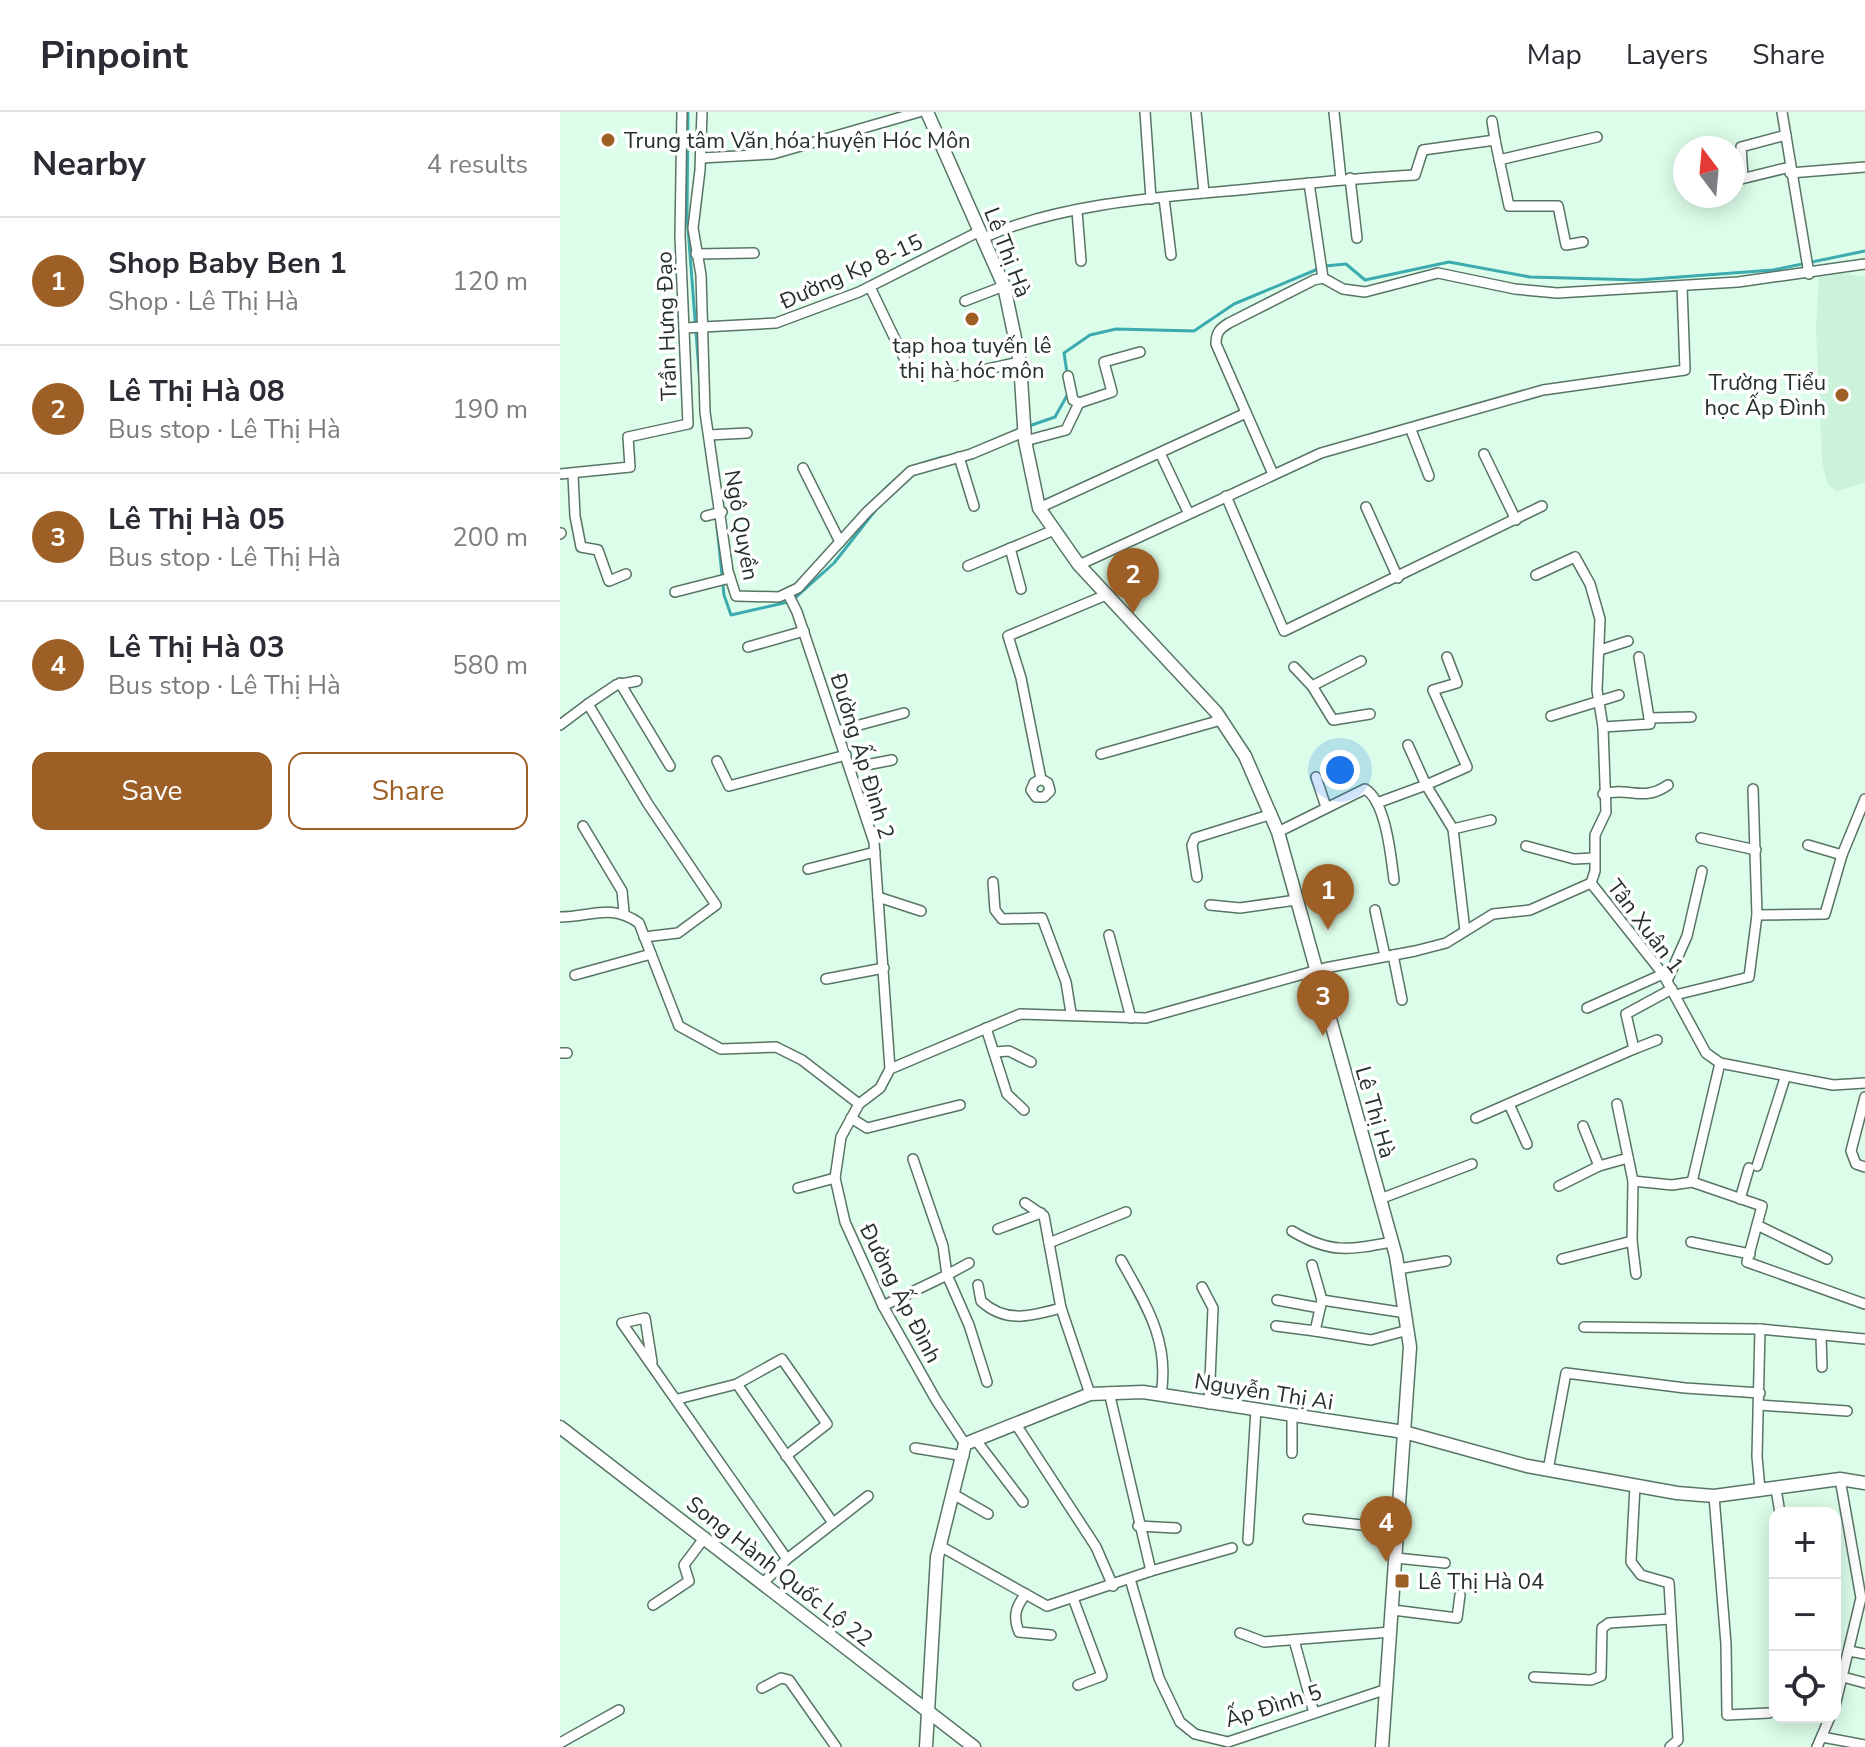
<!DOCTYPE html>
<html lang="en">
<head>
<meta charset="utf-8">
<style>
	:root { --surface:#fff; --page:#f2f2f3; --text:#2b2b33; --muted:#7c7c81; --line:#e1e1e2; --accent:#9d5f25 }
	body { margin:0; font-family:"Nunito Sans",sans-serif; background:var(--page); color:var(--text) }
	.controls { position:absolute; right:24px; bottom:24px; display:grid; overflow:hidden; border-radius:16px; box-shadow:0 4px 20px #0003 }
	.controls button { width:72px; height:72px; display:grid; place-items:center; padding:0; border:0; border-bottom:2px solid var(--line); background:var(--surface); color:var(--text); font:40px sans-serif }
	.compass { position:absolute; left:1113px; top:24px; width:72px; height:72px; border-radius:50%; background:var(--surface); box-shadow:0 4px 20px #0003; rotate:344deg }
	.you { position:absolute; left:780px; top:658px; width:28px; height:28px; margin:-20px; border:6px solid #fff; border-radius:50%; background:#1a73e8; box-shadow:0 0 0 12px #1a73e833 }
	.badge { display:grid; place-items:center; width:52px; height:52px; border-radius:50%; background:var(--accent); color:#fff; font-size:26px; font-weight:700 }
	.pin { position:absolute; translate:-50% -66px; filter:drop-shadow(0 2px 4px #0008) }
	.pin::after { content:''; position:absolute; top:42px; width:28px; height:24px; background:inherit; clip-path:polygon(0 0,100% 0,50% 100%) }
	.list { margin:0; padding:0; list-style:none }
	h2 { display:flex; justify-content:space-between; align-items:center; height:104px; margin:0; padding:0 32px; font-size:34px }
	h2 small { font-size:26px; font-weight:400; color:var(--muted) }
	.list li { display:grid; grid-template-columns:52px 1fr auto; gap:24px; align-items:center; box-sizing:border-box; height:128px; padding:0 32px; border-top:2px solid var(--line) }
	.list b { display:block; font-size:30px; white-space:nowrap }
	.list p { margin:0; font-size:26px; white-space:nowrap; color:var(--muted) }
	.list em { font-size:26px; font-style:normal; color:var(--muted) }
	.actions { display:flex; gap:16px; padding:24px 32px }
	.actions a { flex:1; padding:18px 0; border:2px solid var(--accent); border-radius:16px; text-align:center; font-size:28px; color:var(--accent) }
	.actions .main { background:var(--accent); color:#fff }
	.icon { flex:none; width:44px; height:44px; fill:none; stroke:currentColor; stroke-width:2; stroke-linecap:round; stroke-linejoin:round }
	.map { position:relative; flex:none; width:1305px; height:1635px; overflow:hidden }
	header { display:flex; align-items:center; gap:48px; box-sizing:border-box; height:112px; padding:0 40px; background:var(--surface); border-bottom:2px solid var(--line) }
	header strong { font-size:38px }
	nav { display:flex; gap:44px; margin-inline-start:auto; font-size:28px }
	main { display:flex }
	aside { flex:1; background:var(--surface) }
	.map>svg:first-child { display:block }
	.built { fill:#cbf2da }
	.lines { fill:none; stroke-linecap:round; stroke-linejoin:round }
	.stream { stroke:#3cabb0; stroke-width:3 }
	.minor-casing { stroke:#587464; stroke-width:12 }
	.tertiary-casing { stroke:#587464; stroke-width:15 }
	.minor { stroke:#fff; stroke-width:9 }
	.tertiary { stroke:#fff; stroke-width:12 }
	.poi-dot { fill:#9d5f25; stroke:#fff; stroke-width:3 }
	.labels { text-anchor:middle; stroke-width:7; stroke-linejoin:round; paint-order:stroke }
	.poi-label { font-size:22px; fill:#25312a; stroke:#fff; text-anchor:start }
	.street-label { font-size:22px; fill:#25312a; stroke:#fff }
</style>
</head>
<body>
<header>
<strong>Pinpoint</strong>
<nav><a>Map</a><a>Layers</a><a>Share</a></nav>
</header>
<main>
<aside>
<h2>Nearby<small>4 results</small></h2>
<ul class="list">
<li><span class="badge">1</span><div><b>Shop Baby Ben 1</b><p>Shop · Lê Thị Hà</p></div><em>120 m</em></li>
<li><span class="badge">2</span><div><b>Lê Thị Hà 08</b><p>Bus stop · Lê Thị Hà</p></div><em>190 m</em></li>
<li><span class="badge">3</span><div><b>Lê Thị Hà 05</b><p>Bus stop · Lê Thị Hà</p></div><em>200 m</em></li>
<li><span class="badge">4</span><div><b>Lê Thị Hà 03</b><p>Bus stop · Lê Thị Hà</p></div><em>580 m</em></li>
</ul>
<div class="actions"><a class="main">Save</a><a>Share</a></div>
</aside>
<div class="map">
<svg width="1305" height="1635" viewBox="0 0 1305 1635">
	<rect width="100%" height="100%" fill="#dcfde9"/>
	<path class="built" d="M1282 161 1305 165V371L1277 379 1268 373 1262 349 1256 216 1259 164Z"/>
	<g class="lines">
		<g class="stream">
			<path d="M128 0 127 103 140 272"/>
			<path d="M765 154 786 152 805 168 889 150 970 165 1079 168 1213 158 1305 139"/>
			<path d="M507 261 504 241 530 223 556 217 634 219 674 192 758 157"/>
			<path d="M469 314 495 305 509 280"/>
			<path d="M360 352 383 345"/>
			<path d="M327 375 346 359"/>
			<path d="M157 414 164 483 171 503 228 490"/>
			<path d="M234 487 274 451 318 395"/>
		</g>
		<g class="minor-casing">
			<g id="minor">
				<path d="M142 0 140 58 133 116 141 163 145 300 168 459 176 484 219 485 238 476 307 400 351 359 411 342 466 319"/>
				<path d="M585 0 591 87"/>
				<path d="M636 0 644 81"/>
				<path d="M774 0 781 67"/>
				<path d="M1222 0 1249 162"/>
				<path d="M932 9 935 28"/>
				<path d="M141 46 213 42 359 0"/>
				<path d="M939 48 1037 25"/>
				<path d="M1230 61 1305 55"/>
				<path d="M1183 65 1181 35 1226 23"/>
				<path d="M790 66 797 126"/>
				<path d="M1173 69 1230 55"/>
				<path d="M749 71 763 166"/>
				<path d="M604 86 611 143"/>
				<path d="M517 99 521 149"/>
				<path d="M423 126C498 92 598 85 679 78 738 72 796 66 855 63L863 38 935 28 949 94H998L1006 133 1023 130"/>
				<path d="M136 142 194 141"/>
				<path d="M310 175 346 250"/>
				<path d="M405 189 444 174"/>
				<path d="M124 216 216 211 299 180 420 119"/>
				<path d="M394 264 460 250"/>
				<path d="M508 264 513 288 519 291"/>
				<path d="M851 318 869 364"/>
				<path d="M149 323 187 321"/>
				<path d="M465 329 506 318 519 291 552 280 544 250 580 240"/>
				<path d="M600 341 628 400"/>
				<path d="M924 342 956 408"/>
				<path d="M399 345 414 394"/>
				<path d="M243 356 280 430"/>
				<path d="M0 362 70 355 68 325 128 312 120 124 122 0"/>
				<path d="M713 362 656 232C656 221 659 217 669 211L754 168 763 166 783 177 805 180 878 161 955 177 997 181 1178 170 1305 152"/>
				<path d="M13 363 15 404 21 435 38 438 49 469 66 462"/>
				<path d="M666 384 724 519 982 394"/>
				<path d="M806 395 838 466"/>
				<path d="M479 396 686 301"/>
				<path d="M146 404 162 400"/>
				<path d="M0 422 1 421"/>
				<path d="M450 436 461 477"/>
				<path d="M519 453 761 341 983 278 1125 258 1122 174"/>
				<path d="M408 454 494 418"/>
				<path d="M976 463 1015 445 1030 472 1040 507 1037 578 1043 615 1046 700 1035 723V759L1031 771"/>
				<path d="M115 480 170 466"/>
				<path d="M228 482 237 500 314 730 330 957"/>
				<path d="M188 535 244 519"/>
				<path d="M1040 538 1068 529"/>
				<path d="M734 555 752 574 801 549"/>
				<path d="M60 571 110 654"/>
				<path d="M752 574 773 608 810 602"/>
				<path d="M28 592 56 573 77 569"/>
				<path d="M991 604 1059 583"/>
				<path d="M1089 606 1131 605"/>
				<path d="M0 613 28 592 88 692 156 793 118 821 84 825"/>
				<path d="M1043 615 1090 612 1079 545"/>
				<path d="M277 619 344 601"/>
				<path d="M848 633 866 673 907 655 873 578 897 571 887 545"/>
				<path d="M541 642 661 608"/>
				<path d="M157 649 169 674 286 643"/>
				<path d="M290 656 332 648"/>
				<path d="M756 665 766 695"/>
				<path d="M481 667 474 671 471 678 476 685H484L490 679 488 671 481 667 461 566 448 524 546 483"/>
				<path d="M1193 677 1197 803"/>
				<path d="M1043 682C1069 674 1082 691 1108 673"/>
				<path d="M817 691 866 673 893 717 905 819"/>
				<path d="M23 714 62 779 64 800"/>
				<path d="M893 717 931 708"/>
				<path d="M718 720 805 677C826 689 831 745 834 768"/>
				<path d="M1141 726 1196 738"/>
				<path d="M966 734 1014 747 1034 746"/>
				<path d="M1282 743 1305 687"/>
				<path d="M248 757 315 740"/>
				<path d="M637 765 632 733 635 726 712 702"/>
				<path d="M433 770 435 798 442 807 482 806 506 870 511 901"/>
				<path d="M318 785 361 799"/>
				<path d="M650 793 680 796 736 788"/>
				<path d="M815 798 825 844"/>
				<path d="M0 805C31 805 51 791 79 811L119 914 161 937 216 935 242 948 299 992"/>
				<path d="M549 823 571 906"/>
				<path d="M833 843 842 888"/>
				<path d="M15 863 91 842"/>
				<path d="M266 867 324 856"/>
				<path d="M1107 869 1127 824 1142 759"/>
				<path d="M1115 883 1189 865 1197 803 1265 802 1282 743 1248 733"/>
				<path d="M1027 896 1103 862"/>
				<path d="M426 916 447 982 464 998"/>
				<path d="M1074 937 1097 928"/>
				<path d="M434 940 449 939 471 950"/>
				<path d="M0 941H7"/>
				<path d="M1305 985 1291 1039 1296 1052 1305 1055"/>
				<path d="M949 992 967 1032"/>
				<path d="M1057 992 1073 1069"/>
				<path d="M291 1006 307 1016 400 993"/>
				<path d="M916 1006 1074 937 1066 902 1112 877"/>
				<path d="M1023 1014 1039 1054"/>
				<path d="M353 1047 383 1134 387 1163 409 1151"/>
				<path d="M1197 1054 1225 966"/>
				<path d="M1132 1070 1202 1094 1187 1150 1305 1192"/>
				<path d="M999 1074 1039 1054 1068 1046"/>
				<path d="M238 1076 275 1066"/>
				<path d="M820 1087 912 1052"/>
				<path d="M1180 1087 1189 1056"/>
				<path d="M465 1091 484 1104 501 1196 530 1282"/>
				<path d="M1199 1114 1267 1147"/>
				<path d="M438 1117 481 1101"/>
				<path d="M732 1119C770 1142 790 1138 831 1130"/>
				<path d="M1072 1129 1076 1162"/>
				<path d="M1131 1130 1190 1142"/>
				<path d="M489 1131 566 1100"/>
				<path d="M1002 1147 1072 1129 1073 1069 1112 1073 1132 1070 1160 951"/>
				<path d="M561 1148C586 1193 610 1229 601 1283"/>
				<path d="M752 1153 762 1188 846 1201"/>
				<path d="M838 1157 886 1149"/>
				<path d="M418 1173 421 1189C446 1212 471 1204 501 1196"/>
				<path d="M642 1175 653 1196 649 1292"/>
				<path d="M717 1188 760 1196"/>
				<path d="M762 1188 755 1219 811 1228 848 1218"/>
				<path d="M323 1194 387 1163 409 1213 427 1270"/>
				<path d="M716 1214 755 1219"/>
				<path d="M1024 1215 1200 1217"/>
				<path d="M1261 1224 1262 1255"/>
				<path d="M92 1250 85 1206 62 1211 227 1447"/>
				<path d="M177 1272 273 1411"/>
				<path d="M549 1280 591 1459 672 1436"/>
				<path d="M118 1287 177 1272 222 1247 267 1312 226 1344"/>
				<path d="M1199 1293 1287 1299"/>
				<path d="M732 1303V1341"/>
				<path d="M455 1311 536 1435 553 1474"/>
				<path d="M415 1327 463 1390"/>
				<path d="M405 1332 376 1288 323 1194 285 1110 275 1066 281 1025 299 992 320 976 330 957 460 902 586 906 765 856 855 839 886 831 933 802 970 798 1031 771 1103 862 1146 941 1160 951 1273 973 1305 971"/>
				<path d="M355 1336 404 1344"/>
				<path d="M988 1358 1006 1261 1125 1276 1200 1281"/>
				<path d="M1075 1374 1071 1450 1081 1463 1109 1471 1118 1628 1110 1635"/>
				<path d="M1216 1377 1220 1401"/>
				<path d="M1200 1378 1197 1344 1200 1217 1305 1227"/>
				<path d="M393 1382 428 1402"/>
				<path d="M1154 1384 1166 1532 1167 1603 1209 1601"/>
				<path d="M748 1407 838 1417"/>
				<path d="M578 1414 616 1416"/>
				<path d="M688 1428 696 1297"/>
				<path d="M380 1434 487 1494 591 1459"/>
				<path d="M836 1446 885 1451"/>
				<path d="M570 1467 599 1566 620 1610 635 1622 668 1630 827 1577"/>
				<path d="M204 1470 227 1447 308 1384"/>
				<path d="M466 1482C455 1495 453 1505 459 1520L491 1523"/>
				<path d="M513 1486 542 1564 518 1573"/>
				<path d="M93 1493 129 1469 124 1453 145 1425"/>
				<path d="M833 1498 897 1506 900 1483"/>
				<path d="M680 1521 704 1530 831 1520"/>
				<path d="M734 1528 754 1601"/>
				<path d="M1289 1539 1305 1542"/>
				<path d="M974 1565 1031 1568 1041 1564 1042 1516 1049 1511 1111 1507"/>
				<path d="M1283 1565 1305 1571"/>
				<path d="M202 1576 221 1566 229 1568 276 1635"/>
				<path d="M1275 1594 1301 1486 1280 1367"/>
				<path d="M1262 1625 1305 1633"/>
				<path d="M0 1631 59 1598"/>
				<path d="M1257 1635 1270 1605"/>
			</g>
		</g>
		<g class="tertiary-casing">
			<g id="tertiary">
				<path d="M367 0 444 174 460 250 465 329 479 396 519 453 656 600 685 644 718 720 836 1144 850 1235 822 1635"/>
				<path d="M0 1315 414 1635"/>
				<path d="M366 1635 377 1445 405 1332 530 1282 583 1280 844 1320 967 1354 1117 1381 1154 1384 1280 1367 1305 1371"/>
			</g>
		</g>
		<use href="#minor" class="minor"/>
		<use href="#tertiary" class="tertiary"/>
	</g>
	<g class="poi-dot">
		<circle cx="48" cy="28" r="8"/>
		<circle cx="412" cy="207" r="8"/>
		<circle cx="1282" cy="283" r="8"/>
		<rect x="834" y="1461" width="16" height="16" rx="4"/>
	</g>
	<g class="labels">
		<g class="poi-label">
			<text x="64" y="36">Trung tâm Văn hóa huyện Hóc Môn</text>
			<text x="412" y="241" text-anchor="middle">tap hoa tuyến lê<tspan x="412" dy="25">thị hà hóc môn</tspan></text>
			<text x="1266" y="278" text-anchor="end">Trường Tiểu<tspan x="1266" dy="25">học Ấp Đình</tspan></text>
			<text x="858" y="1477">Lê Thị Hà 04</text>
		</g>
		<g class="street-label">
			<text transform="translate(448 140) rotate(69)" y="8">Lê Thị Hà</text>
			<text transform="translate(291 159) rotate(-24)" y="8">Đường Kp 8-15</text>
			<text transform="translate(106 214) rotate(-92)" y="8">Trần Hưng Đạo</text>
			<text transform="translate(182 413) rotate(80)" y="8">Ngô Quyền</text>
			<text transform="translate(303 644) rotate(73)" y="8">Đường Ấp Đình 2</text>
			<text transform="translate(1086 814) rotate(53)" y="8">Tân Xuân 1</text>
			<text transform="translate(816 1000) rotate(74)" y="8">Lê Thị Hà</text>
			<text transform="translate(341 1181) rotate(63)" y="8">Đường Ấp Đình</text>
			<text transform="translate(704 1279) rotate(9)" y="8">Nguyễn Thị Ai</text>
			<text transform="translate(220 1459) rotate(38)" y="8">Song Hành Quốc Lộ 22</text>
			<text transform="translate(713 1593) rotate(-17)" y="8">Ấp Đình 5</text>
		</g>
	</g>
</svg>
<div class="controls">
<button>+</button>
<button>−</button>
<button><svg class="icon" aria-label="locate" viewBox="0 0 24 24"><circle cx="12" cy="12" r="6"/><path d="M12 2v4M12 18v4M2 12h4M18 12h4"/></svg></button>
</div>
<svg class="compass" viewBox="-18 -18 36 36"><path d="M0-13l5 13h-10z" fill="#e53935"/><path d="M0 13l5-13h-10z" fill="#7c7c81"/></svg>
<div class="you"></div>
<div class="pin badge" style="left:768px;top:818px">1</div>
<div class="pin badge" style="left:573px;top:502px">2</div>
<div class="pin badge" style="left:763px;top:924px">3</div>
<div class="pin badge" style="left:826px;top:1450px">4</div>
</div>
</main>
</body>
</html>
